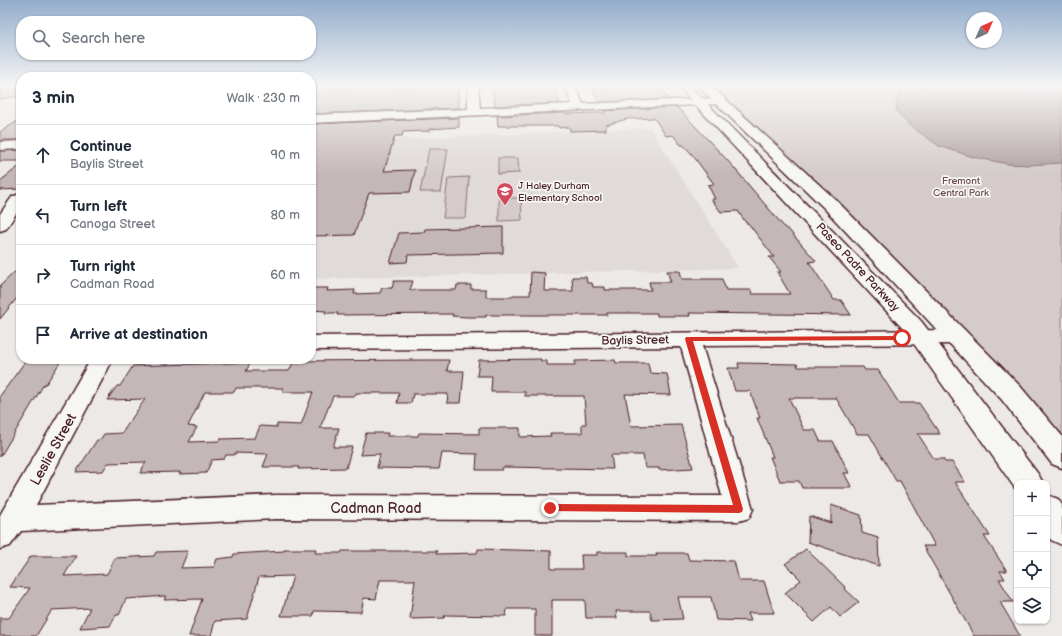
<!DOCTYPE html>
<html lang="en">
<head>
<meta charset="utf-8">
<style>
	:root { --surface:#fff; --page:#f6f6f7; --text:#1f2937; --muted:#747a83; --line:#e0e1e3 }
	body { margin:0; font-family:"Balsamiq Sans",sans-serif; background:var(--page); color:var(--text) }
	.controls { position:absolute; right:12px; bottom:12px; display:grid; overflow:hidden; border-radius:8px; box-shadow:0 1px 3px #0004 }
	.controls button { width:36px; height:36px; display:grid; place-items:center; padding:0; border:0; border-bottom:1px solid var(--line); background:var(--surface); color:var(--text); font:20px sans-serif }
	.compass { position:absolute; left:966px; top:12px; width:36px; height:36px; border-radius:50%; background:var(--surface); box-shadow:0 1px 3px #0004; rotate:45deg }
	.stop { position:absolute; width:12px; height:12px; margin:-9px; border:3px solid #d93025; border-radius:50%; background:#fff }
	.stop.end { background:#d93025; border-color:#fff; box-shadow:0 1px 4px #0008 }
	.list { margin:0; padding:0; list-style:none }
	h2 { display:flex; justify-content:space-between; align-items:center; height:52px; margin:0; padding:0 16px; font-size:17px }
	h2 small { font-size:13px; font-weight:400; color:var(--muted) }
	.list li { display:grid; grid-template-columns:26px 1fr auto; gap:12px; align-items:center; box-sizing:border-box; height:60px; padding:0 16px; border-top:1px solid var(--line) }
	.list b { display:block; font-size:15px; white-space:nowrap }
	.list p { margin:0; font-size:13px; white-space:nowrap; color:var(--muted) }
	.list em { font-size:13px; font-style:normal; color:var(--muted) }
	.icon { flex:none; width:22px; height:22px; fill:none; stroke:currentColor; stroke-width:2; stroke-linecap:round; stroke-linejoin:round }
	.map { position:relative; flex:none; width:1062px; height:636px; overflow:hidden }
	.search { position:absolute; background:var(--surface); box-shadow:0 1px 3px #0004; left:16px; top:16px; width:300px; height:44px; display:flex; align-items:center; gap:10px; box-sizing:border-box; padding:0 14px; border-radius:16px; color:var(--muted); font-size:15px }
	.panel { position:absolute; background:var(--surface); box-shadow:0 1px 3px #0004; left:16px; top:72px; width:300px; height:292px; border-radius:16px }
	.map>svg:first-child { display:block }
	.built { fill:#e0dad8 }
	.green { fill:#d4cbca; stroke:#8f757a }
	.water { fill:#b1a2a3; stroke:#886e73 }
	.building { fill:#c4b7b7; stroke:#4a1f2b; fill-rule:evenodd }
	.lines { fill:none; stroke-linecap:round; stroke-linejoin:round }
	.minor-casing { stroke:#4a1f2b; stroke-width:3 }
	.major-casing { stroke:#4a1f2b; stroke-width:3 }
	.minor { fill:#f6f6f2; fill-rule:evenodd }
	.major { fill:#f6f6f2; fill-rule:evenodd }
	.route { fill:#d93025 }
	.labels { text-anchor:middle; stroke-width:3.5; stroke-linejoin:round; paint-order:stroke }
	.far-park-label { font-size:10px; fill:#6c4a53; stroke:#f6f6f2 }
	.far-poi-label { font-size:10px; fill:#4a1f2b; stroke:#f6f6f2; text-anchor:start }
	.street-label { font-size:12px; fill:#4a1f2b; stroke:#f6f6f2 }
	.near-street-label { font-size:14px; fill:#4a1f2b; stroke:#f6f6f2 }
</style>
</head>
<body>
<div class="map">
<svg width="1062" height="636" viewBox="0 0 1062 636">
	<rect width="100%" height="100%" fill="#ece9e6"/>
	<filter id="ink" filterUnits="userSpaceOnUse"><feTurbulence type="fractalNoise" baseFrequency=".025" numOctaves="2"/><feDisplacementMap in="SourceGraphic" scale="8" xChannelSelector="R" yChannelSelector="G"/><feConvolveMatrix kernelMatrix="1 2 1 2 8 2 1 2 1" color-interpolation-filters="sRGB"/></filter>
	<g filter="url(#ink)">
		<path class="built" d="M650 128 738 268 311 279V143Z"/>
		<g class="green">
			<path d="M710 86H1062V436L1002 366 931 296Z"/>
			<path d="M429 149H448L441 192H420Z"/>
			<path d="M498 158H518L519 173 498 174Z"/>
			<path d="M469 177 466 218H443L448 178Z"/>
			<path d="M499 198H521L522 220 499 221Z"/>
		</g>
		<path class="water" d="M897 86H1062V163L1028 165 1008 164 973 157 939 146 909 125 897 112 896 104 900 90Z"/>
		<g class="building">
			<path d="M0 86H21V96L0 99Z"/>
			<path d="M311 86H458L459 108 311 114Z"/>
			<path d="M492 86H554L560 103 495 106Z"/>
			<path d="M591 86H659L669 99 599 102Z"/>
			<path d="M677 107 729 162 786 229H788L816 261 809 262 834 300H841L851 315 689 313 690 316H657V313H607V315H486V317H467L452 316 453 314 337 315 338 313H325L326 311 311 310V288H328L327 291 355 290 354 294 380 293 382 288H392L394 281H413L410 290H456L457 285H471V289H486V297H512L513 295H530L531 272 545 273 544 291H573L572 277H586L587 283H592L593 287H605V290H651L649 282H671L667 271H680L682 279H722L726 290H751L752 294H790L777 272H781L769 257H774L748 223H746L738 211 721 212 711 199H715L708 185 714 184 691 153 683 145H681L673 135 666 136 654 118 627 119 606 125V130L570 131 569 127 559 128 558 126H498L497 116 564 113 565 114 594 113H605L604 111Z"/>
			<path d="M459 118V127L429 129V131L403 132 402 136H395L384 171 415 170 410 192 369 193 354 235 311 236V124Z"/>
			<path d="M21 119V140H0V132Z"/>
			<path d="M21 150V161H0V151Z"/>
			<path d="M21 165V189L0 190V181Z"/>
			<path d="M503 227V253L408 255 407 262 390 263 399 233 424 232 425 229Z"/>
			<path d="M21 266V293L0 319V286Z"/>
			<path d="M27 359H62L46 384H44L0 457V396Z"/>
			<path d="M541 359V361H547V365H575V361L615 360 616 363H648L650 373 667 374 671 395 625 394 631 426 681 425 693 468 659 470V468H645L643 455H611L613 469 503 467 502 470H476L477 454 442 453 439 469 377 468 380 454 360 455 366 433H388L387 436H418L419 433 479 434V428H520V437L551 436 550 433H582V424H586L584 396H525V392H491L492 376H477L479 360Z"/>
			<path d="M425 360H449L447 371H464L461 403H447L448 394H413L411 403H397L399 393H356L355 396H333L320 428H339L333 447H352L346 468 298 469 299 467H263L268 454 235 453 234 455H226L224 459 212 460 206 473 179 474 180 472 140 473 146 462 108 463 103 471 76 472 97 440H100L104 434 122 433 145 399 107 400 117 386H120L133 366 251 362 246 371H289L294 361ZM236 388H283L282 392H313L301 425 277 424V427L260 426 255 438 220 439 219 441 189 442 197 427 188 426 205 392H234Z"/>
			<path d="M738 363 797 364 798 367H863L865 370H878L899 403H919L940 434H918L934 459H943L945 462H952L965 482H955L990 536H984L1007 571H1000L1005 579H999L1013 602H1000L1020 636H974L923 546H935L900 481H896L869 434H857L836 398H789L804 430H815L820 441H833L849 473H844L852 488H802L799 481H780L770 457H773L757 418H760L750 391H735L728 368H739Z"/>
			<path d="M831 505 861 515 862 533 878 538 879 566 808 542 809 516 831 523Z"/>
			<path d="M284 549H316L315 553H341L342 551H437L436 554 477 553 478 549 551 551V569H582L581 555H597V552H628V556H657L656 553H687L689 560 734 561 739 581H764L774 613H748L751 621 716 620 711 597H678L683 619 652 620 650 611H616L617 618H586L585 600H552V636H535V609H507L506 616 445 615 444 618 410 619 415 580H380L376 599 364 598 361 612 314 611 313 616H281L293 576 259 577 247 619 215 621 211 636H189L202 599 164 600 166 596 126 599 119 615H116L110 626 80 628 90 608 52 610 36 636H0V618H9L30 588 10 587 31 556H76L64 576 107 574 115 558 154 556 156 552 188 551 181 568 214 567 217 559 233 557 234 554 284 551Z"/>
			<path d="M806 549 845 587 844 588 859 602 840 617 831 607 814 622 785 593 801 580 785 564Z"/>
		</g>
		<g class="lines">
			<g class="minor-casing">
				<g id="minor">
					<path d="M468 86H478L480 108 572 104 565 86H575L583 104 719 98 725 101 719 104 311 123V115L468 109Z"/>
					<path d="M21 141V149L0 150V142Z"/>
					<path d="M17 195 21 196V206L6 229 0 231V214L12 197Z"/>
					<path d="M958 330 965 332 968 337 965 342 958 344 702 346 753 509 749 518 739 521 276 519 21 531 10 546 0 549V515L91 359H113L36 505 276 495 722 496 681 347 311 350V336Z"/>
				</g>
			</g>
			<g class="major-casing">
				<g id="major">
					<path d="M678 86H690L921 321 1038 474 1043 483H1017V491L905 331Z"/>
					<path d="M700 86H711L836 200 1020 386 1062 436V468L1052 464 1002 400 824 208 701 89Z"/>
					<path d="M1047 495 1058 499 1062 505V545L1051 540 1047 535Z"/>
				</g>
			</g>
			<use href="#minor" class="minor"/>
			<use href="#major" class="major"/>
		</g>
	</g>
	<linearGradient id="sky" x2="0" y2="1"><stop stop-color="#92adcc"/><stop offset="0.49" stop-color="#f6f5f4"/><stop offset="1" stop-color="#f6f5f4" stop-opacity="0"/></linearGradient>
	<rect width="1062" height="175" fill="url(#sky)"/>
	<path class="route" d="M902 336H905V340L693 341 743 509 742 512 739 513 547 511 546 508 547 506 550 504 733 505 685 339 686 337Z"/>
	<defs>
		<g id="school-pin" transform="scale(0.9)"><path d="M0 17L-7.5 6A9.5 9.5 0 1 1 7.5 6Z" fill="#d1495b" stroke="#f6f6f2"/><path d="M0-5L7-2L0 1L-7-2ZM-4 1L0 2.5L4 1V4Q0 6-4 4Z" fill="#fff"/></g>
	</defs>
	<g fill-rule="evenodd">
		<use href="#school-pin" x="505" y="191"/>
	</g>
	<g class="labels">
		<g class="far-park-label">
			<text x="961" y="184">Fremont<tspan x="961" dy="12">Central Park</tspan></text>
		</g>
		<g class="far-poi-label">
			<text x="518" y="189">J Haley Durham<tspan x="518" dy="12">Elementary School</tspan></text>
		</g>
		<g class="street-label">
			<text transform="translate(858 267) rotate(47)" y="4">Paseo Padre Parkway</text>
			<text transform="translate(635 340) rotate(-1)" y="4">Baylis Street</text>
		</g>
		<g class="near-street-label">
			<text transform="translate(53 449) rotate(-61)" y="5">Leslie Street</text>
			<text x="376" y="513">Cadman Road</text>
		</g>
	</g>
</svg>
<div class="controls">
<button>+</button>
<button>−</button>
<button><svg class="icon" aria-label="locate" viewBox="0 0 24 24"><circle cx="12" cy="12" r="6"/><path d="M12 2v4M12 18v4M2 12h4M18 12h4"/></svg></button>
<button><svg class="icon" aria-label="layers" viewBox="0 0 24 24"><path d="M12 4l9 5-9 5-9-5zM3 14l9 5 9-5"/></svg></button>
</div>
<svg class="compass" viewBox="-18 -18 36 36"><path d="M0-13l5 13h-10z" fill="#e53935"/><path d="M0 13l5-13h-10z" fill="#747a83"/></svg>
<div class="stop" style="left:902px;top:338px"></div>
<div class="stop end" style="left:550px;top:508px"></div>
<div class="search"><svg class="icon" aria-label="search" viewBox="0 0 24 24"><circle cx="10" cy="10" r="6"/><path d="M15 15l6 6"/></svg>Search here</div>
<section class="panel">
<h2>3 min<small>Walk · 230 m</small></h2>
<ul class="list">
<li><svg class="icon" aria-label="ahead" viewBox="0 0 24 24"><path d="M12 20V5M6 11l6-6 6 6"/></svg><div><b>Continue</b><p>Baylis Street</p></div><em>90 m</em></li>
<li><svg class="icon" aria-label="left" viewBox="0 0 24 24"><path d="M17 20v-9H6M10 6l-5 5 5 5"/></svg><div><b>Turn left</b><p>Canoga Street</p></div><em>80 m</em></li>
<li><svg class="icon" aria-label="right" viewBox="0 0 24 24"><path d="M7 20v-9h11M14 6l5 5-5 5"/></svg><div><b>Turn right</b><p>Cadman Road</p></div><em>60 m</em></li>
<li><svg class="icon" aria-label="arrive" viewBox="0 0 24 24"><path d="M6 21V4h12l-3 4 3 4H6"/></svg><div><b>Arrive at destination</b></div></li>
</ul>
</section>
</div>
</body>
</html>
